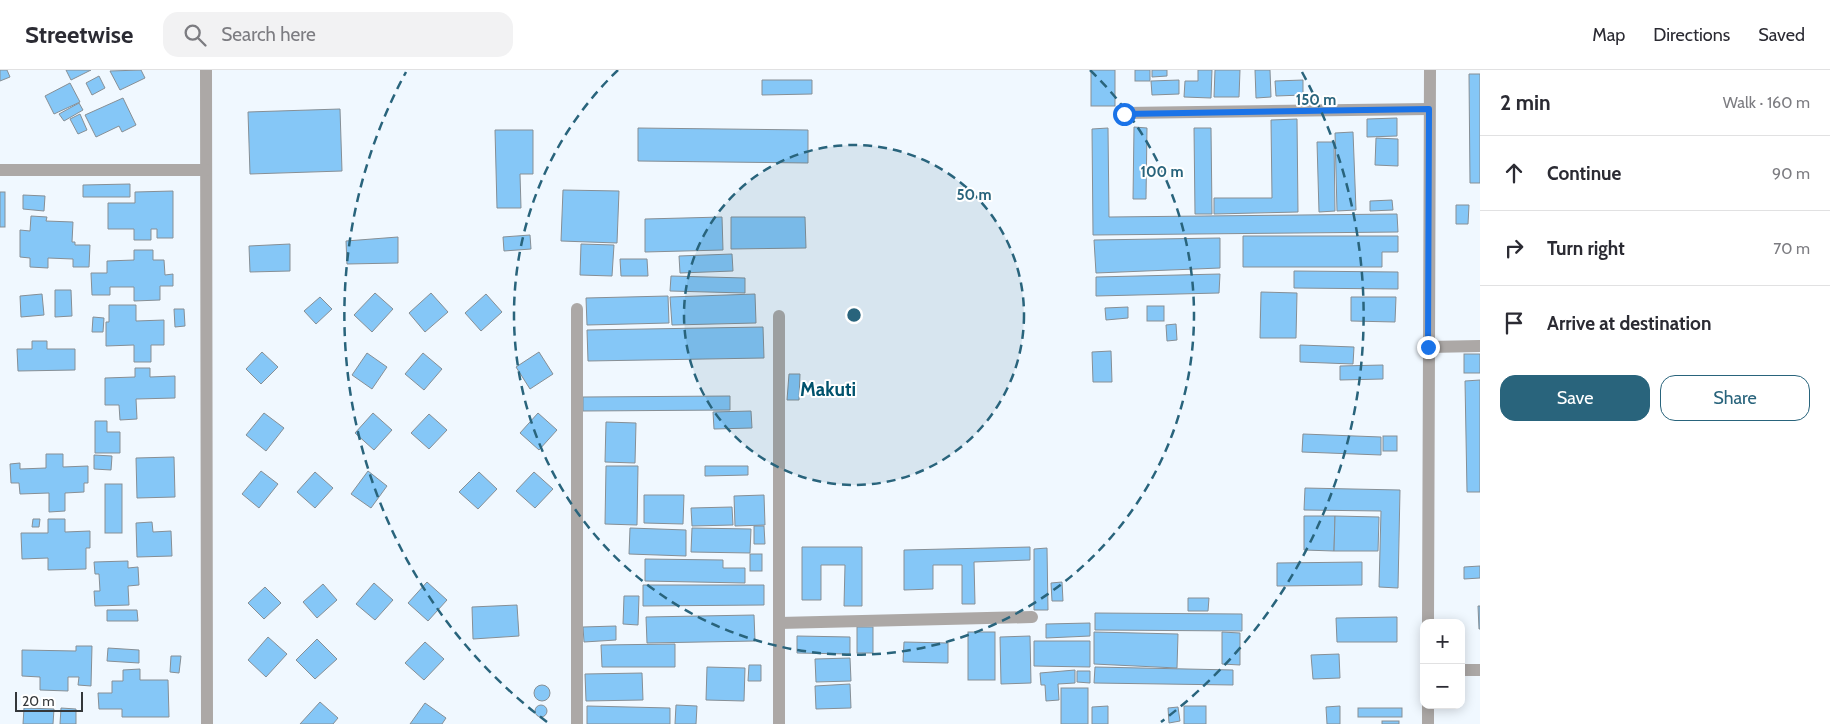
<!DOCTYPE html>
<html lang="en">
<head>
<meta charset="utf-8">
<style>
	:root { --surface:#fff; --page:#f2f2f3; --text:#2b2b33; --muted:#7c7c81; --line:#e1e1e2; --accent:#29647c }
	body { margin:0; font-family:Cabin,sans-serif; background:var(--page); color:var(--text) }
	.controls { position:absolute; right:15px; bottom:15px; display:grid; overflow:hidden; border-radius:10px; box-shadow:0 2px 12px #0003 }
	.controls button { width:45px; height:45px; display:grid; place-items:center; padding:0; border:0; border-bottom:1px solid var(--line); background:var(--surface); color:var(--text); font:25px sans-serif }
	.scale { position:absolute; left:15px; bottom:12px; width:68px; box-sizing:border-box; padding-left:5px; border:2px solid #34373a; border-top:0; font-size:14px; line-height:18px; white-space:nowrap; color:#34373a; -webkit-text-stroke:4px #fff; paint-order:stroke }
	.stop { position:absolute; width:15px; height:15px; margin:-11px; border:4px solid #1a73e8; border-radius:50%; background:#fff }
	.stop.end { background:#1a73e8; border-color:#fff; box-shadow:0 1px 5px #0008 }
	.list { margin:0; padding:0; list-style:none }
	h2 { display:flex; justify-content:space-between; align-items:center; height:65px; margin:0; padding:0 20px; font-size:21px }
	h2 small { font-size:16px; font-weight:400; color:var(--muted) }
	.list li { display:grid; grid-template-columns:32px 1fr auto; gap:15px; align-items:center; box-sizing:border-box; height:75px; padding:0 20px; border-top:1px solid var(--line) }
	.list b { display:block; font-size:19px; white-space:nowrap }
	.list em { font-size:16px; font-style:normal; color:var(--muted) }
	.actions { display:flex; gap:10px; padding:15px 20px }
	.actions a { flex:1; padding:11px 0; border:1px solid var(--accent); border-radius:15px; text-align:center; font-size:18px; color:var(--accent) }
	.actions .main { background:var(--accent); color:#fff }
	.icon { flex:none; width:28px; height:28px; fill:none; stroke:currentColor; stroke-width:2; stroke-linecap:round; stroke-linejoin:round }
	.map { position:relative; flex:none; width:1480px; height:654px; overflow:hidden }
	header { display:flex; align-items:center; gap:30px; box-sizing:border-box; height:70px; padding:0 25px; background:var(--surface); border-bottom:1px solid var(--line) }
	header strong { font-size:24px }
	nav { display:flex; gap:28px; margin-inline-start:auto; font-size:18px }
	.search { width:350px; height:45px; background:var(--page); display:flex; align-items:center; gap:12px; box-sizing:border-box; padding:0 18px; border-radius:15px; color:var(--muted); font-size:19px }
	main { display:flex }
	aside { flex:1; background:var(--surface) }
	.map>svg:first-child { display:block }
	.building { fill:#85c7f7; stroke:#878f95 }
	.lines { fill:none; stroke-linecap:round; stroke-linejoin:round }
	.minor { stroke:#aca8a6; stroke-width:12 }
	.route { stroke:#1a73e8; stroke-width:6 }
	.ring { fill:none; stroke:#29647c; stroke-width:2.5; stroke-dasharray:9 6 }
	.labels { text-anchor:middle; stroke-width:4; stroke-linejoin:round; paint-order:stroke }
	.quarter-label { font-size:19px; font-weight:bold; fill:#00526c; stroke:#fff }
	.centre { fill:#29647c; stroke:#fff; stroke-width:2.5 }
	.ring-label { font-size:15px; text-anchor:middle; font-weight:bold; fill:#29647c; stroke:#fff; stroke-width:4; stroke-linejoin:round; paint-order:stroke }
</style>
</head>
<body>
<header>
<strong>Streetwise</strong>
<div class="search"><svg class="icon" aria-label="search" viewBox="0 0 24 24"><circle cx="10" cy="10" r="6"/><path d="M15 15l6 6"/></svg>Search here</div>
<nav><a>Map</a><a>Directions</a><a>Saved</a></nav>
</header>
<main>
<div class="map">
<svg width="1480" height="654" viewBox="0 0 1480 654">
	<rect width="100%" height="100%" fill="#f0f8ff"/>
	<g class="building">
		<path d="M0 0H7L10 7 0 11Z"/>
		<path d="M66 0H91L71 10Z"/>
		<path d="M141 0 145 8 120 20 110 1Z"/>
		<rect x="1091" y="0" width="24" height="36"/>
		<rect x="1135" y="0" width="15" height="11"/>
		<path d="M1152 0H1167V6L1152 7Z"/>
		<path d="M1198 0H1212L1211 28 1184 27 1185 11H1198Z"/>
		<path d="M1215 0H1240L1239 27H1214Z"/>
		<path d="M1255 0H1270L1271 27 1256 28Z"/>
		<path d="M1469 4H1480V113H1470Z"/>
		<path d="M99 6 105 18 92 25 86 13Z"/>
		<path d="M762 10H812V24L762 25Z"/>
		<path d="M1179 10V24L1152 25 1151 11Z"/>
		<path d="M1303 10V25L1276 26 1275 11Z"/>
		<path d="M70 13 80 32 54 44 45 26Z"/>
		<path d="M123 28 136 55 122 62 119 56 96 67 85 45Z"/>
		<path d="M79 33 83 40 64 51 59 44Z"/>
		<path d="M340 39 342 101 250 104 248 42Z"/>
		<path d="M80 44 87 60 78 64 70 49Z"/>
		<path d="M1397 48V66L1367 67V49Z"/>
		<path d="M1297 49 1298 142 1214 144V128H1272L1271 50Z"/>
		<path d="M1134 57 1147 58 1146 129H1133Z"/>
		<path d="M638 58 808 60V93L638 91Z"/>
		<path d="M1108 58 1109 147 1397 144 1398 162 1093 165 1092 59Z"/>
		<path d="M1194 58H1211L1212 144H1195Z"/>
		<path d="M495 60H533V104H520L521 138H497Z"/>
		<path d="M1353 62 1356 140 1337 141 1335 63Z"/>
		<path d="M1376 68 1398 69V96L1375 95Z"/>
		<path d="M1317 72H1334L1335 141 1319 142Z"/>
		<path d="M130 114V127H83V115Z"/>
		<path d="M563 120 619 121 617 173 561 171Z"/>
		<path d="M173 121V168H157V159H151V170H134V159H108V133H135V122Z"/>
		<rect x="0" y="122" width="5" height="35"/>
		<path d="M23 125 45 126 44 141 23 139Z"/>
		<path d="M1392 130 1393 140 1370 141V131Z"/>
		<path d="M1456 135H1469L1468 154H1456Z"/>
		<path d="M31 146 47 147 46 151 73 152 72 172H75V175H90L89 197H73V189L48 188V198L30 197V188L20 187V160L30 161Z"/>
		<path d="M722 147 723 180 645 182V149Z"/>
		<path d="M731 147H805L806 178 731 179Z"/>
		<path d="M530 165 531 179 504 181 503 167Z"/>
		<path d="M1243 166H1398V182H1382V197H1243Z"/>
		<path d="M398 167V193L347 194 346 171Z"/>
		<path d="M1220 168V198L1096 203 1094 170Z"/>
		<path d="M290 174V201L250 202 249 176Z"/>
		<path d="M581 174 614 175 612 206 580 205Z"/>
		<path d="M134 180H153V190H164L165 205 173 204V216H160V230L134 231V217H110V225H92L91 203H107V191L134 190Z"/>
		<path d="M732 184 733 201 680 203 679 186Z"/>
		<path d="M620 189H647L648 206H621Z"/>
		<path d="M1294 201 1398 202V219L1294 218Z"/>
		<path d="M1220 204 1219 223 1096 226V207Z"/>
		<path d="M671 206 745 208V223L670 221Z"/>
		<path d="M55 220H71L72 246 55 247Z"/>
		<path d="M1261 222 1297 223 1296 268H1260Z"/>
		<path d="M375 223 393 239 372 262 354 245Z"/>
		<path d="M431 223 448 242 425 262 409 243Z"/>
		<path d="M42 224 44 245 21 247 20 226Z"/>
		<path d="M486 224 502 242 481 261 465 243Z"/>
		<path d="M755 224 756 253 672 255 670 227Z"/>
		<path d="M668 226 669 253 587 255 586 228Z"/>
		<path d="M320 227 332 239 316 254 304 241Z"/>
		<path d="M1351 227H1396L1395 252 1351 251Z"/>
		<path d="M109 235H136V251L164 250V275H151V292H134V275L106 276V252H109Z"/>
		<rect x="1147" y="236" width="17" height="15"/>
		<path d="M1128 237V248L1106 250 1105 238Z"/>
		<path d="M174 239H184L185 256 175 257Z"/>
		<path d="M93 247 104 248 103 262H92Z"/>
		<path d="M1176 254 1177 270 1167 271 1166 255Z"/>
		<path d="M763 257 764 288 588 291 587 260Z"/>
		<path d="M32 271H47V279H75V300L18 301 17 279H32Z"/>
		<path d="M1300 275 1354 277 1353 294 1300 292Z"/>
		<path d="M1111 281 1112 312H1093L1092 282Z"/>
		<path d="M262 282 278 297 261 314 246 299Z"/>
		<path d="M539 282 553 304 530 319 516 297Z"/>
		<path d="M367 283 387 297 372 319 352 305Z"/>
		<path d="M423 283 442 299 424 320 405 304Z"/>
		<rect x="1464" y="284" width="16" height="19"/>
		<path d="M1383 295V309L1340 310V296Z"/>
		<path d="M135 298H150V307L175 306V328L136 329 137 349 120 350 119 335H105V308L135 307Z"/>
		<path d="M789 304H800L799 330H787Z"/>
		<path d="M1480 310V422H1467L1465 311Z"/>
		<path d="M730 326V340L583 341V327Z"/>
		<path d="M751 341 752 358 714 359 713 342Z"/>
		<path d="M264 343 284 358 266 381 246 365Z"/>
		<path d="M373 343 392 360 374 380 355 363Z"/>
		<path d="M538 343 557 360 539 380 520 363Z"/>
		<path d="M429 344 447 360 429 379 411 363Z"/>
		<path d="M95 351H107V362H120V383H95Z"/>
		<path d="M606 352 636 353 635 393 605 392Z"/>
		<path d="M1303 364 1381 367V385L1302 382Z"/>
		<rect x="1383" y="366" width="14" height="15"/>
		<path d="M46 384H63V397L88 396V413H84V422L65 423V441L49 442V423L20 424 19 413H11L10 394 20 393V399L46 398Z"/>
		<path d="M94 385 112 386 111 400 94 399Z"/>
		<path d="M174 387 175 427 137 428 136 388Z"/>
		<path d="M606 396H638L637 455 605 454Z"/>
		<path d="M705 396H748V405L705 406Z"/>
		<path d="M261 401 278 414 259 438 242 424Z"/>
		<path d="M368 401 387 416 371 438 351 424Z"/>
		<path d="M315 402 333 418 315 438 297 422Z"/>
		<path d="M479 402 497 419 478 439 459 422Z"/>
		<path d="M534 402 553 419 535 438 516 421Z"/>
		<rect x="105" y="414" width="17" height="49"/>
		<path d="M1305 418 1400 420 1398 518 1379 517 1381 441 1304 440Z"/>
		<path d="M644 425H684L683 454 644 453Z"/>
		<path d="M764 425 765 455 735 456 734 426Z"/>
		<path d="M732 437 733 455 692 456 691 438Z"/>
		<path d="M1304 446H1335L1334 481 1304 480Z"/>
		<path d="M1335 446 1379 447 1378 481H1334Z"/>
		<path d="M33 449H40L39 457H32Z"/>
		<path d="M48 449H65V462L90 461V478H86V499L48 500V488L22 489 21 463H48Z"/>
		<path d="M152 452 153 462 171 461 172 486 137 487 136 453Z"/>
		<path d="M754 456H764L765 474H754Z"/>
		<path d="M630 458 686 460V486L629 484Z"/>
		<path d="M692 458 751 459 750 483 691 482Z"/>
		<path d="M802 477H862V536H844L845 495H821V530H802Z"/>
		<path d="M1030 477V490L974 492 975 534H962V495H933V519L904 520V480Z"/>
		<path d="M1047 478 1048 540H1034V479Z"/>
		<rect x="750" y="484" width="12" height="17"/>
		<path d="M645 489 723 490V498H745V513L645 511Z"/>
		<path d="M128 491V498L138 497 139 515 128 516 129 535 95 536 94 521H100L99 504H95L94 492Z"/>
		<path d="M1362 492V515L1277 516V493Z"/>
		<path d="M1480 496V508L1464 509V497Z"/>
		<path d="M427 512 447 530 428 551 408 533Z"/>
		<path d="M1062 512 1063 531H1052L1051 513Z"/>
		<path d="M374 513 393 530 375 550 356 534Z"/>
		<path d="M323 514 337 530 317 548 303 532Z"/>
		<path d="M643 515H764V535L643 536Z"/>
		<path d="M265 517 281 533 264 549 248 533Z"/>
		<path d="M624 526H639L638 555 623 554Z"/>
		<path d="M1188 528H1209L1208 541H1188Z"/>
		<path d="M517 535 519 566 473 569 472 537Z"/>
		<path d="M1478 536H1480V559H1479Z"/>
		<path d="M107 540H137L138 551H107Z"/>
		<path d="M1095 543 1242 544V561L1095 560Z"/>
		<path d="M754 545 755 571 647 573 646 547Z"/>
		<path d="M1397 547V572H1337L1336 548Z"/>
		<path d="M1090 553V566L1046 568V554Z"/>
		<path d="M616 556V570L584 572 583 557Z"/>
		<rect x="857" y="557" width="16" height="26"/>
		<rect x="968" y="562" width="27" height="48"/>
		<path d="M1094 562 1178 564 1177 598 1094 594Z"/>
		<path d="M1222 562 1240 563V595L1222 594Z"/>
		<path d="M797 566 850 567V584L797 583Z"/>
		<path d="M1030 566 1031 613 1001 614 1000 567Z"/>
		<path d="M268 567 287 584 266 607 248 590Z"/>
		<path d="M317 569 337 589 315 609 296 590Z"/>
		<path d="M1034 571H1090V597L1034 596Z"/>
		<path d="M425 572 444 589 424 610 405 593Z"/>
		<path d="M904 572 948 573V593L903 592Z"/>
		<path d="M675 574V597H602L601 575Z"/>
		<path d="M76 576H92L91 616 78 615 79 607H68V621L40 620V607L22 606V580L76 581Z"/>
		<path d="M108 578 139 580V593L107 591Z"/>
		<path d="M1339 584 1340 608 1313 609 1311 585Z"/>
		<path d="M171 586H181L179 603 170 602Z"/>
		<path d="M850 588 851 611 816 612 815 589Z"/>
		<path d="M749 595H761V611H748Z"/>
		<path d="M707 597 745 598 744 631 706 630Z"/>
		<path d="M1095 597 1233 600V615L1094 613Z"/>
		<path d="M140 599V610H168L169 647H122V639H99L98 623H112V611H123V600Z"/>
		<path d="M1075 600V613L1058 614 1059 630 1046 631 1045 615H1041L1040 603Z"/>
		<path d="M1077 601H1090V613L1077 612Z"/>
		<path d="M642 603 643 630 586 631 585 604Z"/>
		<path d="M850 614 851 638 816 639 815 616Z"/>
		<circle cx="542" cy="623" r="8"/>
		<rect x="1061" y="618" width="27" height="36"/>
		<path d="M320 632 338 648 333 654H300Z"/>
		<path d="M425 633 446 648 442 654H410Z"/>
		<circle cx="541" cy="641" r="6"/>
		<path d="M676 635 697 636 696 654H675Z"/>
		<path d="M587 636 670 638V654H587Z"/>
		<path d="M1108 636V654H1092V637Z"/>
		<rect x="1184" y="636" width="22" height="18"/>
		<path d="M1340 636V654H1327L1326 637Z"/>
		<path d="M1178 637 1180 651 1169 653 1168 638Z"/>
		<path d="M24 638 54 639 53 654H23Z"/>
		<path d="M61 638 76 639V654H60Z"/>
		<rect x="1358" y="638" width="44" height="9"/>
		<rect x="1382" y="651" width="17" height="3"/>
	</g>
	<g class="lines">
		<g class="minor">
			<path d="M206 0 207 654"/>
			<path d="M1124 43 1429 39"/>
			<path d="M0 100H206"/>
			<path d="M577 239V654"/>
			<path d="M1428 277 1480 276"/>
			<path d="M779 553 1032 547"/>
			<path d="M1428 553 1430 0"/>
			<path d="M1461 600H1480"/>
			<path d="M779 654V246"/>
			<path d="M1428 654V635"/>
		</g>
	</g>
	<g class="lines">
		<path class="route" d="M1124 44 1429 39 1428 277"/>
	</g>
	<circle cx="854" cy="245" r="170" fill="#29647c" fill-opacity=".12"/>
	<g class="ring">
		<circle cx="854" cy="245" r="170"/>
		<path d="M1090 0A340 340 0 1 1 618 0"/>
		<path d="M547 652A510 510 0 0 1 406 2M1302 2A510 510 0 0 1 1161 652"/>
	</g>
	<g class="labels">
		<g class="quarter-label">
			<text x="828" y="326">Makuti</text>
		</g>
	</g>
	<circle cx="854" cy="245" r="8" class="centre"/>
	<g class="ring-label">
		<text x="1316" y="35">150 m</text>
		<text x="1162" y="107">100 m</text>
		<text x="974" y="130">50 m</text>
	</g>
</svg>
<div class="controls">
<button>+</button>
<button>−</button>
</div>
<div class="scale">20 m</div>
<div class="stop" style="left:1124px;top:44px"></div>
<div class="stop end" style="left:1428px;top:277px"></div>
</div>
<aside>
<h2>2 min<small>Walk · 160 m</small></h2>
<ul class="list">
<li><svg class="icon" aria-label="ahead" viewBox="0 0 24 24"><path d="M12 20V5M6 11l6-6 6 6"/></svg><div><b>Continue</b></div><em>90 m</em></li>
<li><svg class="icon" aria-label="right" viewBox="0 0 24 24"><path d="M7 20v-9h11M14 6l5 5-5 5"/></svg><div><b>Turn right</b></div><em>70 m</em></li>
<li><svg class="icon" aria-label="arrive" viewBox="0 0 24 24"><path d="M6 21V4h12l-3 4 3 4H6"/></svg><div><b>Arrive at destination</b></div></li>
</ul>
<div class="actions"><a class="main">Save</a><a>Share</a></div>
</aside>
</main>
</body>
</html>
